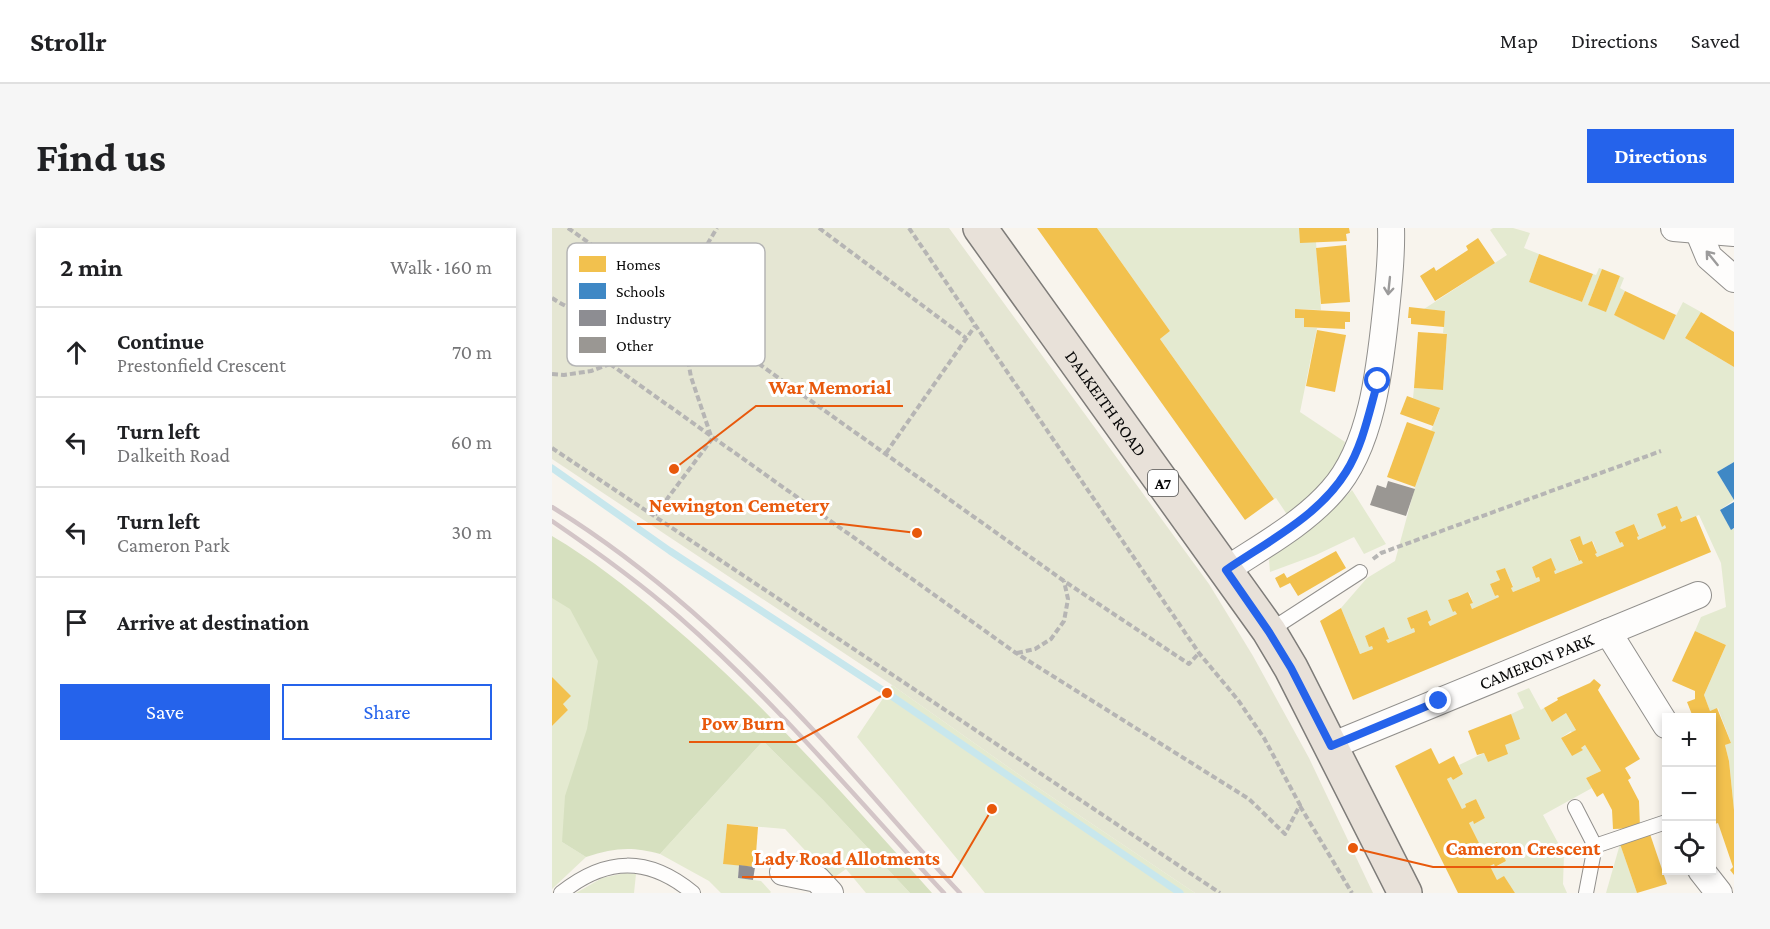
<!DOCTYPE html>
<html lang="en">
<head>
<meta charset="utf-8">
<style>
	:root { --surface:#fff; --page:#f6f6f6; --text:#202124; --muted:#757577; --line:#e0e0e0; --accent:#2563eb }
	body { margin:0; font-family:"Crimson Pro",serif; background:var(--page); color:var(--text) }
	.controls { position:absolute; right:18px; bottom:18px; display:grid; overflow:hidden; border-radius:0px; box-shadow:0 3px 9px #0003 }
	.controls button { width:54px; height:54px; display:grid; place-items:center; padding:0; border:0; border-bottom:2px solid var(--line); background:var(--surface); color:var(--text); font:30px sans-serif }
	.stop { position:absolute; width:18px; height:18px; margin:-14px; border:4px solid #2563eb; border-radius:50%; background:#fff }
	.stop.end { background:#2563eb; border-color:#fff; box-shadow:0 2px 6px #0008 }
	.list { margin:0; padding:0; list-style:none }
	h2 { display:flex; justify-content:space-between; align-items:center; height:78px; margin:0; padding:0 24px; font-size:26px }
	h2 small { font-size:20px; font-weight:400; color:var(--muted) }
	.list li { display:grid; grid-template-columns:39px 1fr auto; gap:18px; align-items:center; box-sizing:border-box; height:90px; padding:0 24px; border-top:2px solid var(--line) }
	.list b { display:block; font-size:22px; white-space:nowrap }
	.list p { margin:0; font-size:20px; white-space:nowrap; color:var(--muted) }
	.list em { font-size:20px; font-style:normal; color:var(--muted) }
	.actions { display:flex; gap:12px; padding:18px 24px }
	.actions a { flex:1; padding:14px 0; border:2px solid var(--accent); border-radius:0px; text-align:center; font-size:21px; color:var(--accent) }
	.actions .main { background:var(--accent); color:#fff }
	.icon { flex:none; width:33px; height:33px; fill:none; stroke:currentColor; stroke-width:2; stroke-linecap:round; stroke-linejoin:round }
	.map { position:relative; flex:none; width:1182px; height:665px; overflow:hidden; border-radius:0px }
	header { display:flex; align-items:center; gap:36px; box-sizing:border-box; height:84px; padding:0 30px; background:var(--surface); border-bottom:2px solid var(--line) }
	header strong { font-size:28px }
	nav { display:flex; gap:33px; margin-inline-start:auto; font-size:21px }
	.intro { display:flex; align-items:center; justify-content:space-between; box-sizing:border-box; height:144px; padding:0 36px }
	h1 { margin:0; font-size:42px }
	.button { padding:15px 27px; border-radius:0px; background:var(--accent); color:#fff; font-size:21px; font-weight:700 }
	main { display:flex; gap:36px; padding:0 36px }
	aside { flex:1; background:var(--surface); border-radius:0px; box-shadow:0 3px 9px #0003 }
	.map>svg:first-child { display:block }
	.green { fill:#e4ead0 }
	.forest { fill:#d6e0bf }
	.cemetery { fill:#e5e6d3 }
	.homes { fill:#f2c14e }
	.schools { fill:#3f88c5 }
	.industry { fill:#8d8d92 }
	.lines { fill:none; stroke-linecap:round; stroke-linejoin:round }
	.stream { stroke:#c8e7ed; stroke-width:7 }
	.building { fill:#9a9793 }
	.service-casing { stroke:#918f8c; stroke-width:16 }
	.minor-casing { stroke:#918f8c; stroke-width:28 }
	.primary-casing { stroke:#7e7c79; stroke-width:36 }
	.path { stroke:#b6b5b4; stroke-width:4; stroke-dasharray:6 3; stroke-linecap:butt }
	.service { stroke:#fefdfc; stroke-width:14 }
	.minor { stroke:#fefdfc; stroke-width:26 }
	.primary { stroke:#e8e1d9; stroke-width:33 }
	.rail { stroke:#d3c5c7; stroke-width:4.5 }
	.oneway { stroke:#9c9b9b }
	.route { stroke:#2563eb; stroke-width:8 }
	.labels { text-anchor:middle; stroke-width:6; stroke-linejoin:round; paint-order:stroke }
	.shield { fill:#fff; stroke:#535353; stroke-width:1.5 }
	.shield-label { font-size:16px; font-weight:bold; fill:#090909 }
	.street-label { font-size:18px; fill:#090909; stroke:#fff }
	.key { fill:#fff; stroke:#b5b5b5; stroke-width:1.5 }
	.key-label { font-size:16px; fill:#090909 }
	.leader { fill:none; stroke:#e8590c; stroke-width:2 }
	.callout-dot { fill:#e8590c; stroke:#fff; stroke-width:2 }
	.callout-label { font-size:20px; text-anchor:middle; font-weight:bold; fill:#e8590c; stroke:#fff; stroke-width:6; stroke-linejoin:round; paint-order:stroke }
</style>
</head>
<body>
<header>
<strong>Strollr</strong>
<nav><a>Map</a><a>Directions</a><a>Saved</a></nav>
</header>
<div class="intro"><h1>Find us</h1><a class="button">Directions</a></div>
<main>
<aside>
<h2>2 min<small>Walk · 160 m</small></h2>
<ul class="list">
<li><svg class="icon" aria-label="ahead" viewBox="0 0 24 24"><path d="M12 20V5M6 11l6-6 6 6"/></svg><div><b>Continue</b><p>Prestonfield Crescent</p></div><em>70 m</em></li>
<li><svg class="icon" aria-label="left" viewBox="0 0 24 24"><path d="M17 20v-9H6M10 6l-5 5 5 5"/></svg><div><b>Turn left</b><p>Dalkeith Road</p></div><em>60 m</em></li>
<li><svg class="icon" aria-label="left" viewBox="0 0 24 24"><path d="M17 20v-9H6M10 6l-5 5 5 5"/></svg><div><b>Turn left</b><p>Cameron Park</p></div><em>30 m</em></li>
<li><svg class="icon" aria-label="arrive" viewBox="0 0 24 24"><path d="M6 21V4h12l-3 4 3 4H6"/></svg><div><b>Arrive at destination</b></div></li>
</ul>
<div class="actions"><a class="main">Save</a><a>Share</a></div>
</aside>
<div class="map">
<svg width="1182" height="665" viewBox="0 0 1182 665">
	<rect width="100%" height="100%" fill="#f8f4ed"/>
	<g class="green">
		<path d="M545 0H747L764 14 769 82 743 81V90H752V99L765 100 748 184 793 214C785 246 760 266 736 288L724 270 722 271 608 111 618 103Z"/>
		<path d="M941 0H961L978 5 972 20 987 26 977 54 1030 74 1041 46 1044 47 1047 40 1050 41 1036 77 1054 83 1068 48 1072 50 1068 60 1073 63 1062 87 1112 111 1131 74 1149 84 1133 110 1182 139V234L1165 244 1182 272 1168 282 1179 301H1182V582L1177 533 1173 517 1179 515 1166 480 1158 483 1152 467 1174 417 1143 403 1149 389 1174 379 1169 335 1147 287 1129 294 1128 291 1105 286 1110 298 1113 297 1114 300 1086 312 1085 309 1087 307 1082 296 1063 304 1068 315 1070 314 1072 318 1045 329 1043 326 1045 325 1041 313 1031 317 1028 309 1018 313 1026 332H1029L1031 335 1003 346 990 334 980 339 984 350 987 349 988 353 961 364 959 360 961 358 953 340 945 343 948 352 938 356 943 368 946 367 947 369 920 381 918 376 921 375 917 364 896 372 901 383H903L905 386 878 398 876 394 879 392 875 382 855 390 859 401 862 400 863 404 836 415 834 412 837 410 832 400 813 408 817 418H820L821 421 808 426 789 380 815 350 843 333 863 259 882 204 879 203 888 181 861 170 862 160 891 162 895 106 891 105 893 83 872 81 955 27 938 2Z"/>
		<path d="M800 262 834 316 812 326 802 309 764 327 718 344 717 332 721 326 775 287Z"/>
		<path d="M0 330 75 388 10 614 34 629 0 661V498L16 482 11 476 0 449Z"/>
		<path d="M340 457 476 553 643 665H433L305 509Z"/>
		<path d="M977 460 989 482 992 480 1000 494 1014 485 1024 502 1020 505 1019 503 1009 510 1020 528 1033 517 1049 543 1034 550 1040 560 991 587 1012 626 1011 656 1015 665H963L952 649 945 652 938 638 942 636 944 639 954 633 945 615 935 620 936 623 932 625 917 595 921 593 923 595 933 590 924 571 913 576 914 579 910 581 895 551 899 549 901 552 911 546 907 537 932 525 936 533 953 517 959 486 972 480 965 465Z"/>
		<path d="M211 513 271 572 358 665H314L294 641 280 651 233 601 175 596 171 636 187 637 186 650 209 653 219 664 218 665H169L157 653 108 626Z"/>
		<path d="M1068 616 1085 665H1054Z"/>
		<path d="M73 645 84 646 82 665H24L50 650Z"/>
	</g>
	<path class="forest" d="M0 308C39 331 75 359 110 389 209 471 294 569 380 665H358L271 572 211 513 108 626C79 618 62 620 34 629L10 614 13 568 35 501 46 433 18 381 0 370Z"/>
	<path class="cemetery" d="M0 0H397L657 356 701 428 757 530 821 665H643L476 553 340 457 0 231Z"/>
	<g class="homes">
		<path d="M485 0H545L618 103 608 111 722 271 693 292Z"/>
		<path d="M747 0H797L798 5 794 6 795 13 748 15Z"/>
		<path d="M926 10 943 35 883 73 868 48 882 39 884 43 916 22 914 18Z"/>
		<path d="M794 17 798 74 769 76 764 20Z"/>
		<path d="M987 26 1041 46 1030 74 977 54Z"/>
		<path d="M1050 41 1068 48 1054 84 1036 77Z"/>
		<path d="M1073 63 1124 87 1112 112 1062 87Z"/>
		<path d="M857 79 893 83 892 99 859 96V90H856Z"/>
		<path d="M743 81 798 84V94H793V101L752 99V90H743Z"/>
		<path d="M1149 84 1182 104V139L1133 110Z"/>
		<path d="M765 102 794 107 783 164 754 158Z"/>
		<path d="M866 104 895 106 891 162 862 160Z"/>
		<path d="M855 168 888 180 881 198 848 186Z"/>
		<path d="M855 194 883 204 863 259 835 249Z"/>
		<path d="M1125 278 1130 290 1128 291 1129 294 1144 288 1159 324 801 472 768 393 789 380 808 426 821 421 820 418 817 419 813 408 832 399 837 411 834 412 836 415 863 404 862 400 859 401 855 390 875 382 879 392 876 394 878 398 905 386 903 383 901 384 896 372 907 368 916 364 921 375 918 376 920 381 947 369 946 367 943 368 938 356 948 352 944 343 953 340 961 359 959 360 961 364 988 353 987 349 984 350 980 339 990 334 999 330 1004 342 1002 343 1003 346 1031 335 1029 332 1027 333 1018 312 1028 308 1031 317 1040 313 1045 325 1043 326 1045 329 1072 318 1070 314 1068 315 1063 304 1082 296 1087 308 1085 309 1086 312 1114 300 1113 297 1110 299 1105 286Z"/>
		<path d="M784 323 794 340 746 368 738 355 728 360 723 350 732 345 735 350Z"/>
		<path d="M1143 403 1174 417 1152 467 1158 483 1165 480 1179 515 1173 517 1177 533 1182 582V647L1178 642 1181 639 1166 595 1163 596 1160 586 1164 584 1160 540V489H1141L1135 474 1143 471V463L1120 453Z"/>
		<path d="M0 449 19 468 11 476 16 482 0 498Z"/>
		<path d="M1042 451 1049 457 1046 462 1088 531 1073 540 1079 550 1076 552 1087 573 1088 600 1061 601 1060 582 1051 565 1045 569 1034 550 1049 543 1033 517 1029 520 1031 522 1020 528 1009 510 1024 502 1014 485 1000 494 992 480 1006 472 1005 470 1038 455Z"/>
		<path d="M959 486 968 511 953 517 956 526 936 534 932 525 925 527 916 503Z"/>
		<path d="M879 520 887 536 902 528 911 546 901 552 899 549 895 551 910 581 914 579 913 576 924 571 933 590 922 596 921 593 917 595 932 625 936 623 935 620 945 614 954 633 943 639 942 636 938 638 945 652 952 648 963 665H906L843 538Z"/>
		<path d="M175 596 206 599 203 639 171 636Z"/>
		<path d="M1098 606 1115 656 1085 665 1068 616Z"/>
	</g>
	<g class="schools">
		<path d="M1182 234V272L1165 244Z"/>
		<path d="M1182 274V300L1179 302 1168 282Z"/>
	</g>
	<path class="industry" d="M187 637 203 639 201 652 186 650Z"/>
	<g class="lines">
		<path class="stream" d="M0 240 118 323 335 465 628 665"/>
	</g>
	<path class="building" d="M836 253 863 261 854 288 818 277 825 257 834 260Z"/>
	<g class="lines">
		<g class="service-casing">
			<g id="service">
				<path d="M717 403 808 344"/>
				<path d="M1023 579 1043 618 1034 665"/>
				<path d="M1043 618 1114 594"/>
				<path d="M9 665C54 629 96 628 141 665"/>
			</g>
		</g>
		<g class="minor-casing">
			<g id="minor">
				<path d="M1122 0 1182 5"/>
				<path d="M1145 0 1157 29 1182 51"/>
				<path d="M674 342C710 318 751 296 780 263 820 219 828 139 834 82 837 54 840 28 839 0"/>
				<path d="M1056 404 1114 497"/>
				<path id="s1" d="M779 518 1146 367"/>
				<path d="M1149 642 1167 665"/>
				<path d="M231 644 265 651 278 665"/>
			</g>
		</g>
		<g class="primary-casing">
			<g id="primary">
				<path id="s2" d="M428 0 717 403 739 440 853 665"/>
			</g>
		</g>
		<g class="path">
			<path d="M16 0 512 353 637 436 647 425"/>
			<path d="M267 0 414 110"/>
			<path d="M0 70C26 87 60 98 90 88 99 86 108 80 116 76"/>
			<path d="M58 136 464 425 697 571 733 606 748 577 712 510 686 472 647 425 357 0"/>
			<path d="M0 146 12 147 39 143 58 136 120 75"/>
			<path d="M0 220 668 665"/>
			<path d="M334 225 423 98"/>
			<path d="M103 287 160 211 139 149 129 94 120 75 165 0"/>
			<path d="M821 331 829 325 1109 223"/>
			<path d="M465 425 483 421 499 411 512 393 516 371 512 353"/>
			<path d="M748 578 800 665"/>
		</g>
		<use href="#service" class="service"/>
		<use href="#minor" class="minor"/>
		<use href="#primary" class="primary"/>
		<g class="rail">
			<path d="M0 279C99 340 186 421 265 506 313 558 359 613 408 665"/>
			<path d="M0 293C44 323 87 354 127 389 223 473 305 571 392 665"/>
		</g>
	</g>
	<defs><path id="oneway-shaft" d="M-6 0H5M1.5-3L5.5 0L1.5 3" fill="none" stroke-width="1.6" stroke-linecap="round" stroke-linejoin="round" transform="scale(1.5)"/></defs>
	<g class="oneway">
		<use href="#oneway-shaft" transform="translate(1160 30) rotate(-129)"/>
		<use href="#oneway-shaft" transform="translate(837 58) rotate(96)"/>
	</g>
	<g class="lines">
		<path class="route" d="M826 153C817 184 811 217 794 244 767 288 715 314 674 342L717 404 739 440 779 518 887 473"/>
	</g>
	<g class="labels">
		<rect class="shield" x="596" y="242" width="30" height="26" rx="4.5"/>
		<g class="shield-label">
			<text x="611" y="261">A7</text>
		</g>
		<g class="street-label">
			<text dy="6" stroke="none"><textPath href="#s2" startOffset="216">DALKEITH ROAD</textPath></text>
			<text dy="6" stroke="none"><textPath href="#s1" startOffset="222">CAMERON PARK</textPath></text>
		</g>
	</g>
	<rect x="15" y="15" width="198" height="123" rx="9" class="key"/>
	<rect x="27" y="28" width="27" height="16" fill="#f2c14e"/>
	<rect x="27" y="55" width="27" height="16" fill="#3f88c5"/>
	<rect x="27" y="82" width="27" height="16" fill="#8d8d92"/>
	<rect x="27" y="109" width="27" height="16" fill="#9a9793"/>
	<g class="key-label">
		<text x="64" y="42">Homes</text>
		<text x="64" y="69">Schools</text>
		<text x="64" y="96">Industry</text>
		<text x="64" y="123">Other</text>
	</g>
	<path class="leader" d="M122 241L204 178H351M365 305L289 296H85M335 465L244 514H137M801 620L881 639H1061M440 581L400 649H190"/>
	<g class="callout-dot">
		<circle cx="122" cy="241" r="6"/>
		<circle cx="365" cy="305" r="6"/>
		<circle cx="335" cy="465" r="6"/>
		<circle cx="801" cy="620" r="6"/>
		<circle cx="440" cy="581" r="6"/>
	</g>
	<g class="callout-label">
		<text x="278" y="166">War Memorial</text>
		<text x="187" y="284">Newington Cemetery</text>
		<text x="191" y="502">Pow Burn</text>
		<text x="971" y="627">Cameron Crescent</text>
		<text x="295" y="637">Lady Road Allotments</text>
	</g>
</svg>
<div class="controls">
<button>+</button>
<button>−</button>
<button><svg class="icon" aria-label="locate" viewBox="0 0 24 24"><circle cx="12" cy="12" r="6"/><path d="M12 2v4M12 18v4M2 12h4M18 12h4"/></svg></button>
</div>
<div class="stop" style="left:826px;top:153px"></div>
<div class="stop end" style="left:887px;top:473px"></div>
</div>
</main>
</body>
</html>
